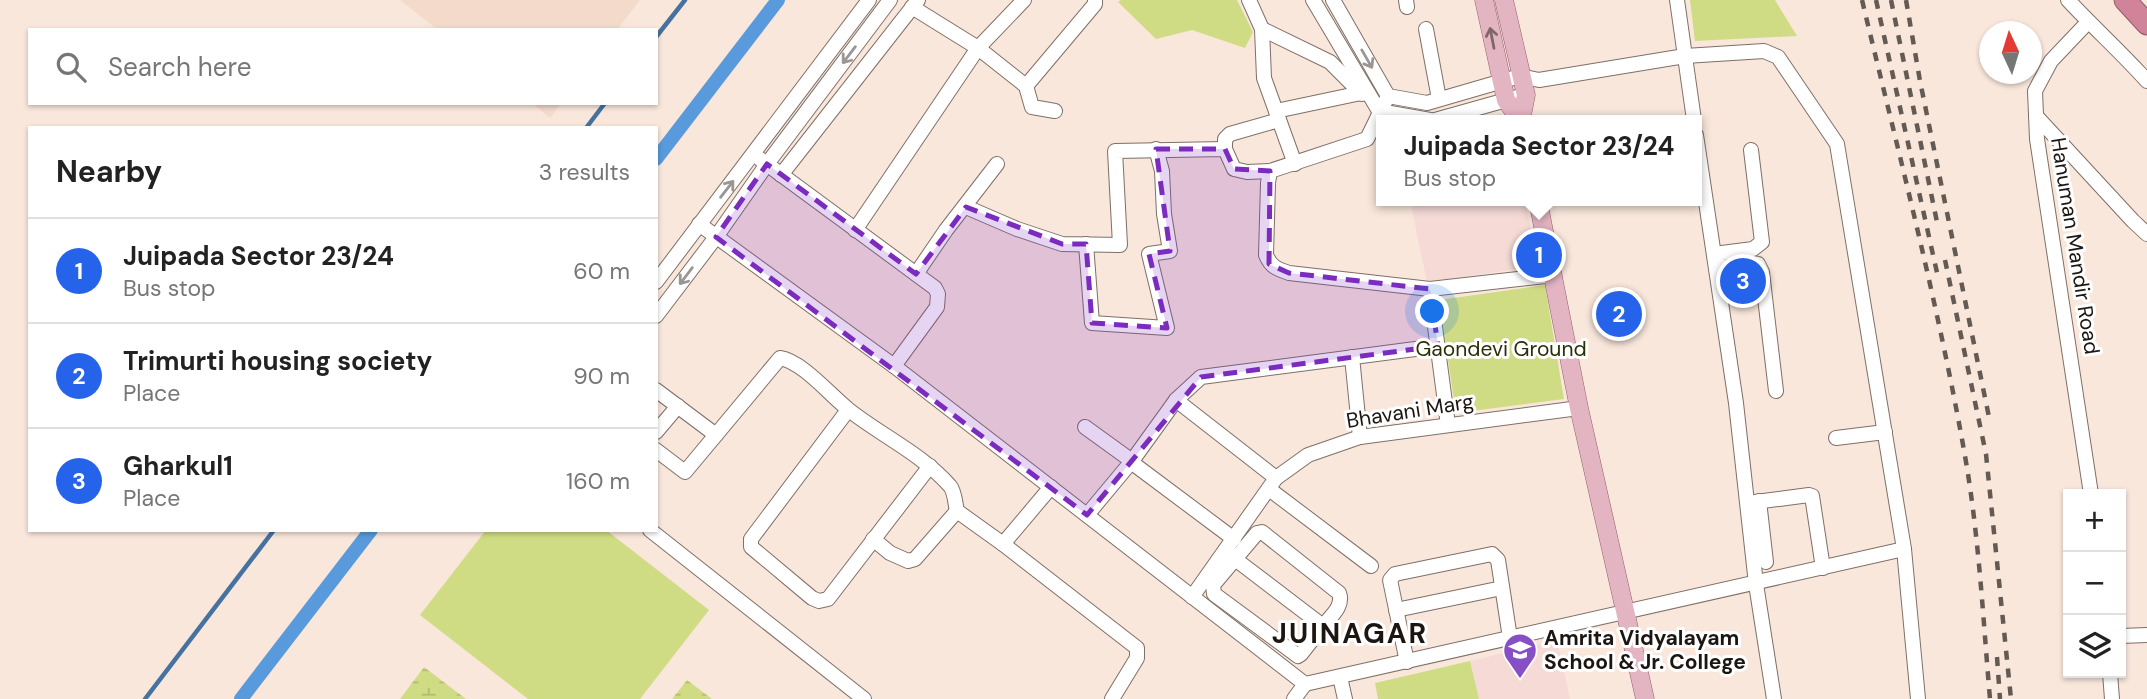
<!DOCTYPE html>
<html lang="en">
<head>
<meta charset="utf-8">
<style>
	:root { --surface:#fff; --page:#f6f6f6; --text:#222; --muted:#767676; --line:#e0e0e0; --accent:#2563eb }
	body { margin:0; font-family:"DM Sans",sans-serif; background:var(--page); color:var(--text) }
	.controls { position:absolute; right:21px; bottom:21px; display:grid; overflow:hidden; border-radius:0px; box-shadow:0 2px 5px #0004 }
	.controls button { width:63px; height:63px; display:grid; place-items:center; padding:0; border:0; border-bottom:2px solid var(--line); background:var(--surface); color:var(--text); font:35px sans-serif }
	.compass { position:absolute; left:1979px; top:21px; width:63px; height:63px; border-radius:50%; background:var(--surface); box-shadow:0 2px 5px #0004; rotate:356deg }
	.you { position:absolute; left:1433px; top:312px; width:24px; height:24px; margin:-18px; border:5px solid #fff; border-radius:50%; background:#1a73e8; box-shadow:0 0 0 10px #1a73e833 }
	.badge { display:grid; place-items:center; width:46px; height:46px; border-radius:50%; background:var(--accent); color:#fff; font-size:23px; font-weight:700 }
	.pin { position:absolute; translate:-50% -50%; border:4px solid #fff; box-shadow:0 2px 7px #0006 }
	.popup { position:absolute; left:1376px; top:115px; width:326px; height:91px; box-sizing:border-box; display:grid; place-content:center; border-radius:0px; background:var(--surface); filter:drop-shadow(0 2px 5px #0005); font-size:23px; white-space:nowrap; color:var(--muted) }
	.popup b { font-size:26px; color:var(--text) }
	.popup::after { content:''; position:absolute; left:50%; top:100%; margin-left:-14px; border:14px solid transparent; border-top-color:var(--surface) }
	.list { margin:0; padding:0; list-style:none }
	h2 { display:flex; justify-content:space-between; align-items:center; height:91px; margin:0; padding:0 28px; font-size:30px }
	h2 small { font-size:23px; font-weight:400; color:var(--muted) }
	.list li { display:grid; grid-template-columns:46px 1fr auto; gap:21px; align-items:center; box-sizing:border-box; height:105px; padding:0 28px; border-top:2px solid var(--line) }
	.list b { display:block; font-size:26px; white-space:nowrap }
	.list p { margin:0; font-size:23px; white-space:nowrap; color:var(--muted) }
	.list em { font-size:23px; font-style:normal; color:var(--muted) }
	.icon { flex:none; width:38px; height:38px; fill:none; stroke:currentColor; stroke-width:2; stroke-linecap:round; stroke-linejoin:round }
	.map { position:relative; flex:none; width:2147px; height:699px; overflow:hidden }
	.search { position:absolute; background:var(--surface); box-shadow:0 2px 5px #0004; left:28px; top:28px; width:630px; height:77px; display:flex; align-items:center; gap:18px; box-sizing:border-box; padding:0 24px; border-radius:0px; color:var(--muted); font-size:26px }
	.panel { position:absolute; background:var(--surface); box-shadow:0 2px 5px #0004; left:28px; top:126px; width:630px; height:406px; border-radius:0px }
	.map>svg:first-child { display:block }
	.education { fill:#f5dad6 }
	.built { fill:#f3dacb }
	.wetland { fill:url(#wetland-marsh) }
	.park { fill:#d0dc84 }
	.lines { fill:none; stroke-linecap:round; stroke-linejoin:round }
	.stream { stroke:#46729f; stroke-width:4.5 }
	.canal { stroke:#589adb; stroke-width:14 }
	.minor-casing { stroke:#7f6f66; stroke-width:16 }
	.major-casing { stroke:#925d6a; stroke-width:19 }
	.highway-casing { stroke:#925d6a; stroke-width:23 }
	.minor { stroke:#fff; stroke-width:14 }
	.major { stroke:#e3b5c2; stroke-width:18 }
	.highway { stroke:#d1839a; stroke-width:21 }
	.rail { stroke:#645a54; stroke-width:4.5; stroke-dasharray:9 9; stroke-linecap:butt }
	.oneway { stroke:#80666a }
	.oneway2 { stroke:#999694 }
	.marked { fill:#7b2cbf; fill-opacity:0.2; stroke:#7b2cbf; stroke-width:5; stroke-dasharray:14 9; stroke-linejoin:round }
	.labels { text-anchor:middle; stroke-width:6; stroke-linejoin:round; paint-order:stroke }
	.street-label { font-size:21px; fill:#1c1612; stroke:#fff }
	.park-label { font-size:21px; fill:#2b2f06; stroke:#fff }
	.poi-label { font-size:21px; font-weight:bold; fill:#1c1612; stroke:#fff; text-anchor:start }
	.district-label { font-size:28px; font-weight:bold; letter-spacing:2px; fill:#1c1612; stroke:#fff }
</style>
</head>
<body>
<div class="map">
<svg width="2147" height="699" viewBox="0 0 2147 699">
	<defs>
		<pattern id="wetland-marsh" width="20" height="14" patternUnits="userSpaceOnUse" patternTransform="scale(1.75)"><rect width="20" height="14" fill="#d0dc84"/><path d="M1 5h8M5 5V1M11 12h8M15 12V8" fill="none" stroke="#b2bc71"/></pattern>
	</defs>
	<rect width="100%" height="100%" fill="#f9e7dc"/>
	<g class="education">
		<path d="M1410 201H1525L1539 266 1427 282Z"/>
		<path d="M1557 640 1570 699H1479L1470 661Z"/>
	</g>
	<g class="built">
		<path d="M400 0H640L617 30H438Z"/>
		<path d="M532 103H561L550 118Z"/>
	</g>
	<g class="wetland">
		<path d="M424 667 466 699H400Z"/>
		<path d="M687 680 712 699H672Z"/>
	</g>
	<g class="park">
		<path d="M1121 0H1237L1253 32 1245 48 1192 30 1156 39 1118 2Z"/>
		<path d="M1690 0H1775L1797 36 1695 41Z"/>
		<path d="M1545 285 1564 399 1456 413 1439 300Z"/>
		<path d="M486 530H606L709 610 640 699H528L420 615Z"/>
		<path d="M1470 661 1479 699H1378L1375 683Z"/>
	</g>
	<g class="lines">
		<g class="stream">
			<path d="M656 37 685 0"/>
			<path d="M586 128 605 103"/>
			<path d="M145 699 274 530"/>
		</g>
		<g class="canal">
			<path d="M656 159 778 0"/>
			<path d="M241 699 371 530"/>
		</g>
		<g class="minor-casing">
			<g id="minor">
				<path d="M1249 0 1262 29 1264 78 1295 164"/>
				<path d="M1313 0 1379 111 1430 120"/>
				<path d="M1333 0 1388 96 1427 103 1520 76 1539 80 1685 56 1764 51 1778 57 1837 144 1904 549 1918 699"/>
				<path d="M1406 0 1407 7"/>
				<path d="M1677 0 1694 120"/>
				<path d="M2068 0C2094 28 2122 53 2147 81"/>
				<path d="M912 7 978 48 1026 86 1032 107 1055 111"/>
				<path d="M2088 22 2051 61 2035 91 2037 139 2091 494"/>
				<path d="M1262 29 1330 62 1362 94"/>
				<path d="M1426 29 1439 99"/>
				<path d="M1026 86 1095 4V0"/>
				<path d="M1388 96 1367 139 1270 171 1268 183 1266 255C1271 267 1277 269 1289 273L1430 289 1554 275"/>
				<path d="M1276 111 1361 93"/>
				<path d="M2036 116 2133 221 2147 234"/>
				<path d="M1435 120 1517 97"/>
				<path d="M1696 135 1736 403 1756 584 1774 699"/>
				<path d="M1225 149V139L1230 134 1279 120"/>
				<path d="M760 159 935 288 938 294 937 307 894 366"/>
				<path d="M781 175 918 0"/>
				<path d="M966 207 1017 229 1062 244 1120 245 1115 151 1225 149 1234 169 1247 172 1270 171"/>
				<path d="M699 224 894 366 1305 684 1904 549"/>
				<path d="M855 230 978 48 1024 0"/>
				<path d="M1086 244 1092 323 1167 328 1149 254 1170 251 1164 214 1162 171 1156 149"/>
				<path d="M1714 254 1753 249 1762 242 1751 150"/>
				<path d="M1716 268 1752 263 1758 264 1762 272 1776 391"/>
				<path d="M916 274 946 230 997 164"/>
				<path d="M656 282 869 0"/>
				<path d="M1430 289 1448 425"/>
				<path d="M656 316 716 237 767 164 890 0"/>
				<path d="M1352 357 1360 437"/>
				<path d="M656 390 716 435"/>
				<path d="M1176 400 1276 478"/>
				<path d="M848 410 751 539V547L812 598 819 601 828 599 930 466"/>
				<path d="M1085 427 1132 461"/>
				<path d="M656 432 678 406"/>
				<path d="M1836 438 1885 432"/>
				<path d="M656 450 685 472 780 358C802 361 832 397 849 410 882 436 922 454 950 486 955 492 955 503 957 511L1003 544 1051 487"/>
				<path d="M1131 462 1234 539"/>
				<path d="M1269 489 1371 566"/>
				<path d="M1759 501 1766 562"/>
				<path d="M1748 503 1809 495 1812 496 1823 568"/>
				<path d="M1087 515 1132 461 1176 400 1201 377 1438 346"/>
				<path d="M650 530 864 699"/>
				<path d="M873 539 890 553 908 561 915 559 957 511"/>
				<path d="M1003 544 1137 648V658L1112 699"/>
				<path d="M1225 551 1235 559 1323 626 1301 654 1298 656 1214 594 1213 585 1257 533 1262 532 1339 593C1344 606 1331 616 1323 626"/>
				<path d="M1192 597 1276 478 1308 455 1360 437 1579 408"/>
				<path d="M1396 610 1502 588"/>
				<path d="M2121 636 2147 635"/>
				<path d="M1407 662 1390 580 1395 574 1492 554 1498 560 1510 638"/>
				<path d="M2110 673 2112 699"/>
				<path d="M1340 677 1345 699"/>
				<path d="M1294 699 1305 684"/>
			</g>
		</g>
		<g class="major-casing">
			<g id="major">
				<path d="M1484 0 1506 100 1520 120"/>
				<path d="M1504 0 1526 95 1521 120"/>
				<path d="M1538 201 1579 408 1645 699"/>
			</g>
		</g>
		<g class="highway-casing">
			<path id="highway" d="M2125 0 2147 24"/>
		</g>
		<use href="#minor" class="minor"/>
		<use href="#major" class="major"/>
		<use href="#highway" class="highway"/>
		<g class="rail">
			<path d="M1862 0C1898 151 1938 303 1965 456 1979 536 1983 618 1990 699"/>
			<path d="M1876 0 1938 277"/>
			<path d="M1891 0 1937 222"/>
			<path d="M1906 0 1920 81 1990 422"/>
			<path d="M1945 260 1986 454 2011 699"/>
			<path d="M1997 657 2000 699"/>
		</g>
	</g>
	<defs><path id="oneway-shaft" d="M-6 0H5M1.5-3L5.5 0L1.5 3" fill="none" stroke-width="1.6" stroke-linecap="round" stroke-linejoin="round" transform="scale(1.75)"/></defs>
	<use class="oneway" href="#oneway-shaft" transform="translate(1492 38) rotate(-101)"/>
	<g class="oneway2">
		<use href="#oneway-shaft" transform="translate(849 55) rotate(127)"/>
		<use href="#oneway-shaft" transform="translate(1367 59) rotate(60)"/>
		<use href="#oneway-shaft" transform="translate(727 189) rotate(-52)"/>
		<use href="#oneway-shaft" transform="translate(686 276) rotate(127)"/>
	</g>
	<path class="marked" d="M1156 149H1225L1234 169 1270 171 1269 264 1289 273 1430 289 1438 346 1201 377 1087 515 716 237 767 164 916 274 966 207 1062 244H1086L1092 323 1167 328 1149 254 1170 251Z"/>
	<defs>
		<g id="school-pin" transform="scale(1.75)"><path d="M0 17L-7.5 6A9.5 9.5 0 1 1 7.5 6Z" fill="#874fc6" stroke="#fff"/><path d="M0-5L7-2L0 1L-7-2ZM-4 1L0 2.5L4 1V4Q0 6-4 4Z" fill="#fff"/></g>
	</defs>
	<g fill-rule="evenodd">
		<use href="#school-pin" x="1520" y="650"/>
	</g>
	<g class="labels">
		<g class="street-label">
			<text transform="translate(2075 246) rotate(81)" y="7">Hanuman Mandir Road</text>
			<text transform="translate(1410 411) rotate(-9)" y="7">Bhavani Marg</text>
		</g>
		<g class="park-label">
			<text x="1501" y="356">Gaondevi Ground</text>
		</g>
		<g class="poi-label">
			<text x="1544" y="645">Amrita Vidyalayam<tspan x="1544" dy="24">School &amp; Jr. College</tspan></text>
		</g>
		<g class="district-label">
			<text x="1350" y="643">JUINAGAR</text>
		</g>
	</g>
</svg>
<div class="controls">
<button>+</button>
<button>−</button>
<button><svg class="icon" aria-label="layers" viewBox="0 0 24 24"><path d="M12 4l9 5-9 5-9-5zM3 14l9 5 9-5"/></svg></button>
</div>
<svg class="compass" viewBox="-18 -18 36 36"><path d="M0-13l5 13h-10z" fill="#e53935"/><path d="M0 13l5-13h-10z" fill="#767676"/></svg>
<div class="you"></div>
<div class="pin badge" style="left:1539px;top:255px">1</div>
<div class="popup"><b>Juipada Sector 23/24</b>Bus stop</div>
<div class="pin badge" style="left:1619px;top:314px">2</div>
<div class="pin badge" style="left:1743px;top:281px">3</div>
<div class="search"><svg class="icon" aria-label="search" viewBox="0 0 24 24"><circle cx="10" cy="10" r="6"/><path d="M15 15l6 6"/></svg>Search here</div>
<section class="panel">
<h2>Nearby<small>3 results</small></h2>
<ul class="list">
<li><span class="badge">1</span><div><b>Juipada Sector 23/24</b><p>Bus stop</p></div><em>60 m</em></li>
<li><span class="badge">2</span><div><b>Trimurti housing society</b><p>Place</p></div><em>90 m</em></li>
<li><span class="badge">3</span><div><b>Gharkul1</b><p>Place</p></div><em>160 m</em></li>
</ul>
</section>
</div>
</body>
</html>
